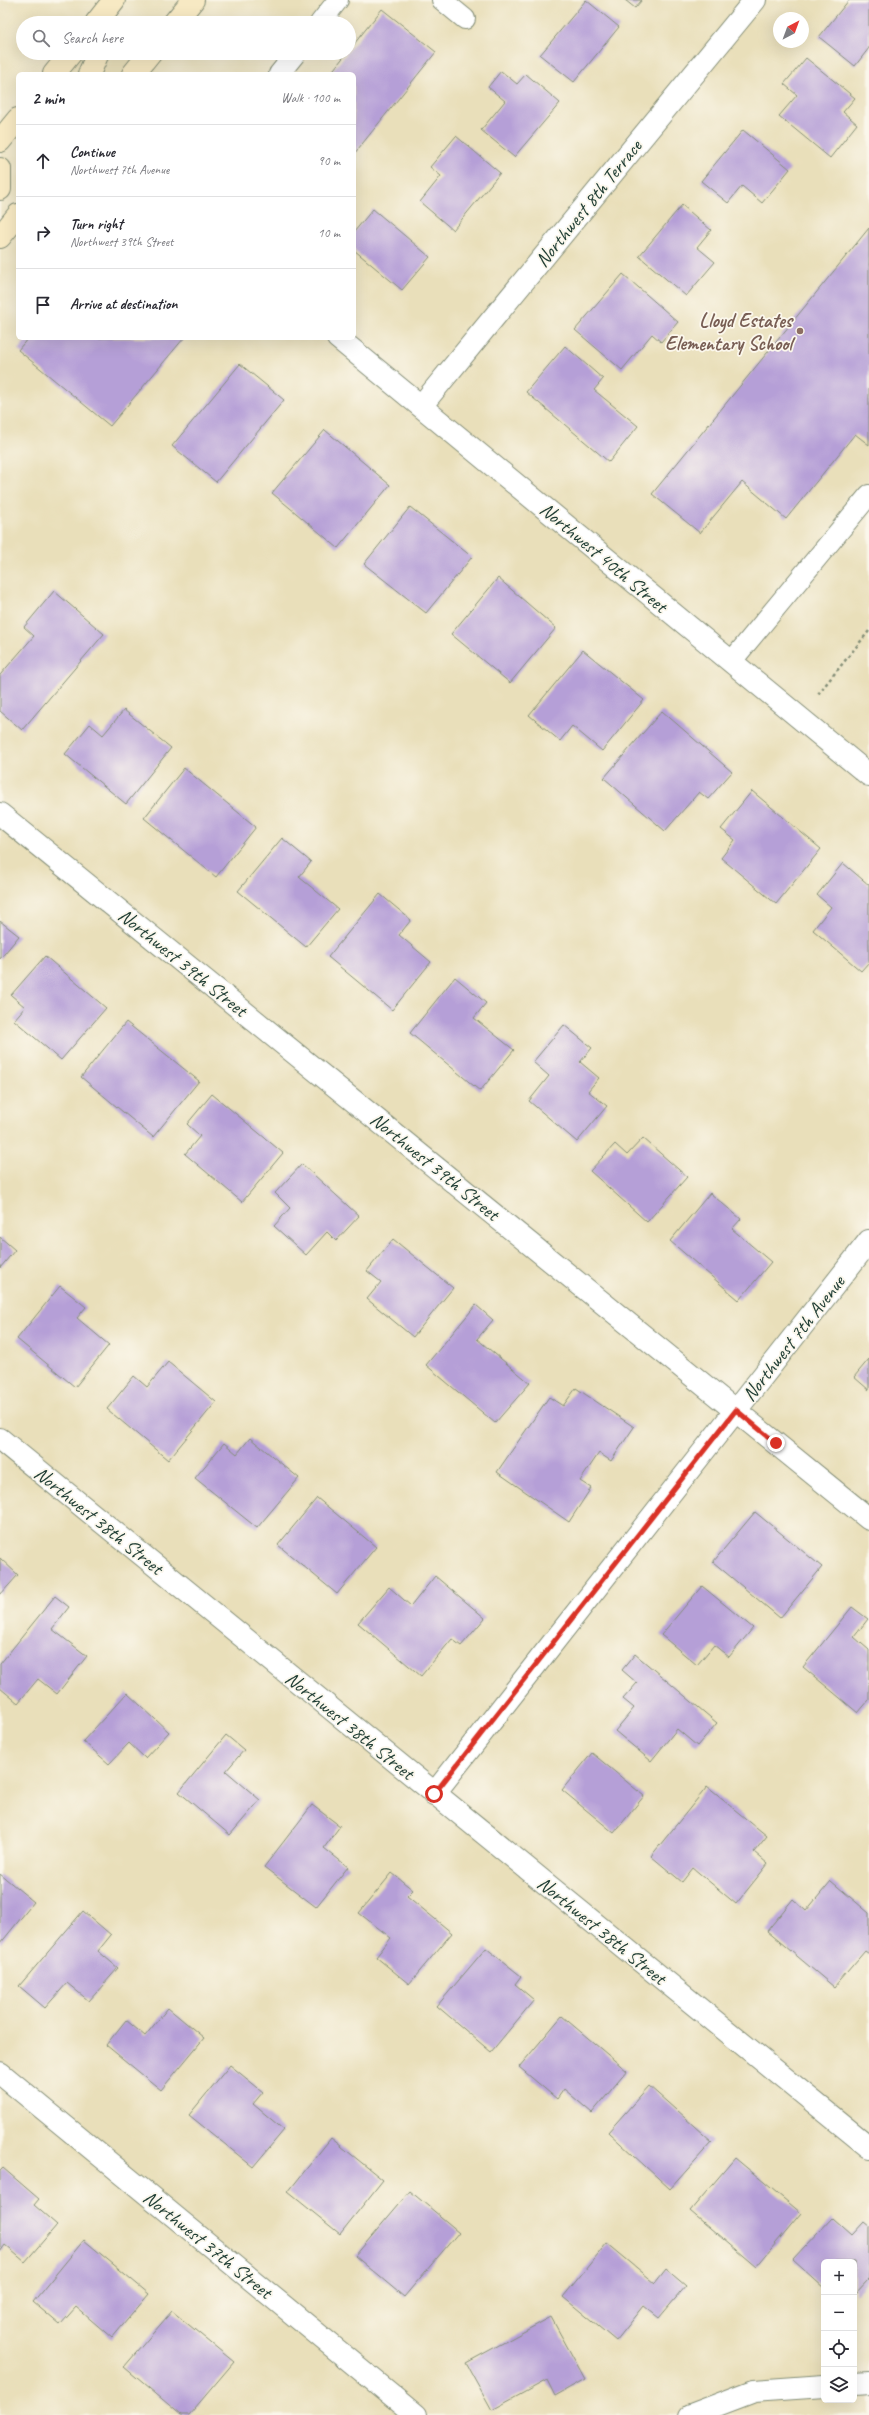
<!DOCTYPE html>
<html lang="en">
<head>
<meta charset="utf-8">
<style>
	:root { --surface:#fff; --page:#f7f7f7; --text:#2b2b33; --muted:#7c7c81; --line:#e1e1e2 }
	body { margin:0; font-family:Caveat,sans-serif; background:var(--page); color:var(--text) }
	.controls { position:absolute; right:12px; bottom:12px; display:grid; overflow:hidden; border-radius:6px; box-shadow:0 4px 16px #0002 }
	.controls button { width:36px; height:36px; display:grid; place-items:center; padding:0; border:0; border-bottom:1px solid var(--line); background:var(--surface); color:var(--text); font:20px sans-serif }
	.compass { position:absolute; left:773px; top:12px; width:36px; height:36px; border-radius:50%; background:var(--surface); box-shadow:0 4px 16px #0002; rotate:41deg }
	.stop { position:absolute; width:12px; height:12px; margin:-9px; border:3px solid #d93025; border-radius:50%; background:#fff }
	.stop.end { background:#d93025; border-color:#fff; box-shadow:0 1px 4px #0008 }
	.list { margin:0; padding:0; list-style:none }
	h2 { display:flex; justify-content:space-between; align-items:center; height:52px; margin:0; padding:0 16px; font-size:17px }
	h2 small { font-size:13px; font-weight:400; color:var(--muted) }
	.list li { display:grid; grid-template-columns:26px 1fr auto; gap:12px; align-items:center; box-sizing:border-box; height:72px; padding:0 16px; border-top:1px solid var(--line) }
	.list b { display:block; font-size:15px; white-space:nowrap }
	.list p { margin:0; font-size:13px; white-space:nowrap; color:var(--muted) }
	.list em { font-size:13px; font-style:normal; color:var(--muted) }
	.icon { flex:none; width:22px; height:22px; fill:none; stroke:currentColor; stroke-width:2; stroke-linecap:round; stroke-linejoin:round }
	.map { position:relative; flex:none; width:869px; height:2415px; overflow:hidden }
	.search { position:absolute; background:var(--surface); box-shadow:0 4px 16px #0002; left:16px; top:16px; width:340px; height:44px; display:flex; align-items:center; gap:10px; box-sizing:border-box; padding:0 14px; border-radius:22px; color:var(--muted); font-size:15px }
	.panel { position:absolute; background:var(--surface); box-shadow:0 4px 16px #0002; left:16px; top:72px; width:340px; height:268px; border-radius:6px }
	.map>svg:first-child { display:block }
	.building { fill:#b59fd7 }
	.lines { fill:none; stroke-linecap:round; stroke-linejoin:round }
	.service-casing { stroke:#848e77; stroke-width:22 }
	.minor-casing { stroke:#848e77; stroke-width:24 }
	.tertiary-casing { stroke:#848e77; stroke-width:24 }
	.secondary-casing { stroke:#848e77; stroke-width:24 }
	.path { stroke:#848e77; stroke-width:2.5; stroke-dasharray:3 3; stroke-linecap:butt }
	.service { stroke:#fff; stroke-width:20 }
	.minor { stroke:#fff; stroke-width:22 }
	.tertiary { stroke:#fff; stroke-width:22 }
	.secondary { stroke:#f7e9c3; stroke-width:22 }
	.route { stroke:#d93025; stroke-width:5 }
	.education-dot { fill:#8d6e63; stroke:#fbf7ec; stroke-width:1.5 }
	.labels { text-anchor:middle; stroke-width:3.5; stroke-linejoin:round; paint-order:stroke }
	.street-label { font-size:20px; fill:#1f3d34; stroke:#fbf7ec }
	.education-label { font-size:20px; font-weight:bold; fill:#785e54; stroke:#fbf7ec; text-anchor:end }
</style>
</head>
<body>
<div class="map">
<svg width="869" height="2415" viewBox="0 0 869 2415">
	<rect width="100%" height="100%" fill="#fbf7ec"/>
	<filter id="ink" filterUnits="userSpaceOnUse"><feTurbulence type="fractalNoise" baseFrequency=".025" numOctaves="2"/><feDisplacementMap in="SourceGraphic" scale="8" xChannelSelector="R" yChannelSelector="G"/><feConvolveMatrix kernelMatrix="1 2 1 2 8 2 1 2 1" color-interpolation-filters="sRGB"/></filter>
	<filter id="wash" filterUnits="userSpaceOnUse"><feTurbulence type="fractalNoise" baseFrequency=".012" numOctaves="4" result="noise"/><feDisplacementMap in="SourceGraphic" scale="16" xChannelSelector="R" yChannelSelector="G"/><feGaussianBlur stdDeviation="0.9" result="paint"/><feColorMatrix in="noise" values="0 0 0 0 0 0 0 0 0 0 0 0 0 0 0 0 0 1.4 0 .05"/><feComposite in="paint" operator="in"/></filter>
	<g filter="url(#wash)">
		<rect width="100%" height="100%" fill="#e9dfba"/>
		<g id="blocks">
			<g class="building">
				<path d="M586 0 619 27 574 82 540 55Z"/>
				<path d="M625 0H642L635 8Z"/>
				<path d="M849 0H869V48L855 66 819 37Z"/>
				<path d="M382 9 436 52 354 154V74H330Z"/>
				<path d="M806 58 855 98 843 112 857 124 830 158 779 116 797 95 784 84Z"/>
				<path d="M501 71 517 84 526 74 560 103 514 157 481 130 505 101 488 87Z"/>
				<path d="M743 130 790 169 762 203 742 186 728 203 701 181Z"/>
				<path d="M456 136 500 173 453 230 420 202 441 176 430 167Z"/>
				<path d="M682 205 711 230 697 247 715 262 686 296 639 256Z"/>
				<path d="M373 209 430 257 402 290 354 250V232Z"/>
				<path d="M869 228V445L855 434 786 519 742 482 700 533 652 494Z"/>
				<path d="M623 274 678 322 661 342 652 334 622 370 575 330Z"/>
				<path d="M28 338H184L110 426 18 350Z"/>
				<path d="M565 346 603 379 594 390 638 426 609 462 526 392Z"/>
				<path d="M240 364 284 400 216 482 172 446Z"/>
				<path d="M325 430 390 485 338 548 272 493Z"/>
				<path d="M410 507 472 557 426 613 364 564Z"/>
				<path d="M498 578 556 628 510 683 451 634Z"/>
				<path d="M54 591 104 634 22 730 0 711V675L34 636 24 627Z"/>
				<path d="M583 650 644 700 602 751 572 726 560 741 529 715Z"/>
				<path d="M124 710 171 748 126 804 65 754 90 724 103 735Z"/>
				<path d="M662 711 732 772 708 799 699 792 665 831 604 778Z"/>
				<path d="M184 768 256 827 216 877 144 818Z"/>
				<path d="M752 791 821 849 776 904 721 858 735 840 721 829Z"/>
				<path d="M282 838 311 862 299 877 338 909 306 947 238 891Z"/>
				<path d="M843 863 869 885V962L861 971 813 930 831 907 817 895Z"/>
				<path d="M380 894 411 920 399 935 431 962 392 1010 328 957Z"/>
				<path d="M0 921 19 936 0 959Z"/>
				<path d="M45 956 106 1008 61 1060 14 1020 25 1007 11 995Z"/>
				<path d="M455 977 486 1003 474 1018 514 1050 480 1091 410 1033Z"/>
				<path d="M126 1022 199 1081 153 1137 81 1077Z"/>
				<path d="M564 1025 592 1048 580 1062 599 1078 588 1091 607 1106 577 1142 529 1101 549 1076 533 1062Z"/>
				<path d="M212 1094 283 1153 242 1202 185 1154 200 1136 187 1124Z"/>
				<path d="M643 1138 687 1177 647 1222 590 1171 615 1144 627 1155Z"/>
				<path d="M302 1164 359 1216 336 1241 327 1232 306 1255 274 1226 290 1208 275 1193Z"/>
				<path d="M710 1193 741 1219 732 1229 771 1262 739 1300 670 1241Z"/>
				<path d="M0 1237 15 1250 0 1268Z"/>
				<path d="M393 1239 453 1288 413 1337 367 1299 381 1282 367 1271Z"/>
				<path d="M60 1286 86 1307 77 1318 109 1345 75 1387 17 1339Z"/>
				<path d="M476 1305 493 1320 477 1339 530 1383 495 1423 426 1365Z"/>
				<path d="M869 1359V1390L854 1377Z"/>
				<path d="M168 1362 216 1402 168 1460 107 1409 134 1376 147 1387Z"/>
				<path d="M576 1388 634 1427 611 1461 599 1453 580 1481 591 1488 569 1522 497 1472 549 1397 563 1406Z"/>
				<path d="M250 1438 299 1478 257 1528 195 1478 224 1443 237 1454Z"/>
				<path d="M317 1498 376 1547 337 1594 278 1545Z"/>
				<path d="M755 1512 822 1567 780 1618 713 1562Z"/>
				<path d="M0 1558 18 1575 0 1595Z"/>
				<path d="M435 1576 485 1618 461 1646 452 1639 421 1676 358 1623 389 1587 411 1606Z"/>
				<path d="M702 1586 753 1628 729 1657 714 1645 697 1665 661 1635Z"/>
				<path d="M55 1596 69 1607 52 1629 87 1656 57 1694 38 1679 18 1703 0 1688V1664Z"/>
				<path d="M852 1607 868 1619 854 1637 869 1650V1700L858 1713 803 1667Z"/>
				<path d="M635 1654 717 1723 697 1746 677 1729 651 1761 615 1731 634 1708 623 1699 637 1683 622 1670Z"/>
				<path d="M127 1693 169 1732 145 1758 129 1743 109 1764 83 1741Z"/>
				<path d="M226 1735 244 1750 226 1771 260 1800 230 1835 179 1792Z"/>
				<path d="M592 1753 644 1796 614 1833 562 1790Z"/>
				<path d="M707 1787 767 1836 754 1852 768 1864 736 1904 693 1868 682 1882 651 1856Z"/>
				<path d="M312 1805 340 1826 324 1848 348 1867 316 1907 264 1867Z"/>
				<path d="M392 1873 413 1890 407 1896 452 1933 409 1984 376 1957 391 1938 359 1913Z"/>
				<path d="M0 1874 34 1902 0 1944Z"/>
				<path d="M831 1881 869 1913V1954L865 1951 834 1987 767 1931 793 1899 806 1911Z"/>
				<path d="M83 1911 111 1935 98 1951 118 1968 89 2001 67 1983 45 2008 19 1986Z"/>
				<path d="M486 1948 521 1976 515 1984 534 2000 491 2052 437 2006Z"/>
				<path d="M168 2008 204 2038 161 2090 106 2045 126 2020 145 2036Z"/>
				<path d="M562 2016 627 2071 592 2113 564 2089 557 2099 519 2067Z"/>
				<path d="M230 2065 263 2092 253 2104 284 2130 253 2167 189 2115Z"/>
				<path d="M649 2086 712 2142 670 2189 608 2132Z"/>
				<path d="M331 2138 383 2180 340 2234 288 2192Z"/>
				<path d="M735 2158 801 2213 756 2267 690 2211Z"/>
				<path d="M3 2168 39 2199 34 2205 57 2225 25 2262 5 2245 0 2252V2171Z"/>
				<path d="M410 2191 459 2232 404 2297 355 2256Z"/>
				<path d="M832 2218 851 2235 863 2222 869 2227V2279L854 2295V2262H824V2288L793 2260Z"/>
				<path d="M84 2240 149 2294 112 2338 76 2307 60 2325 33 2302Z"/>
				<path d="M607 2243 655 2283 666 2269 686 2286 659 2318 644 2306 616 2341 563 2297Z"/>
				<path d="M172 2311 234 2362 189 2415H181L124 2367Z"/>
				<path d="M551 2317 585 2379 555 2396 547 2380 492 2410 466 2363Z"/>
			</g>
		</g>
	</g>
	<g filter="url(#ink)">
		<use href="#blocks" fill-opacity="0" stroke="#848e77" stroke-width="1"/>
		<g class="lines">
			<g class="service-casing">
				<g id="service">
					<path d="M442 0 465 19"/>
					<path d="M320 23 338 0"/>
					<path d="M279 74 296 53"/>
					<path d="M731 662 869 495"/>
				</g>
			</g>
			<g class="minor-casing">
				<g id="minor">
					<path d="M338 338 869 775"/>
					<path d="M421 406 755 0"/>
					<path d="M0 814 869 1519"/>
					<path d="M434 1794 869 1241"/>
					<path d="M0 2073 416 2415"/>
					<path d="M854 2384 869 2383"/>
					<path d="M691 2415 754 2391 824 2386"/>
				</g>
			</g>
			<g class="tertiary-casing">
				<path id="tertiary" d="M0 1439 869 2147"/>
			</g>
			<g class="secondary-casing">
				<g id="secondary">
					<path d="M96 23 114 0"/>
					<path d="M174 23 193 0"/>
					<path d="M54 74 71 53"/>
					<path d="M89 74 98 53"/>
					<path d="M133 74 150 53"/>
					<path d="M0 141 18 119"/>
					<path d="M0 169V189"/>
					<path d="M0 237 18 215"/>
				</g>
			</g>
			<path class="path" d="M818 694 869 631"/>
			<use href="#service" class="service"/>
			<use href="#minor" class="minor"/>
			<use href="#tertiary" class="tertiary"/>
			<use href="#secondary" class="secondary"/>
		</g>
	</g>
	<g class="lines" filter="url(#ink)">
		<path class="route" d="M434 1794 736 1410 776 1443"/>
	</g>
	<circle class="education-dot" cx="800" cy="331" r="4"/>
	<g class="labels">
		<g class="street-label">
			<text transform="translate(588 203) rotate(-51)" y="7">Northwest 8th Terrace</text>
			<text transform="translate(604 557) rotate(40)" y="7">Northwest 40th Street</text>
			<text transform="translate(183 962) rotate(39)" y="7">Northwest 39th Street</text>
			<text transform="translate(435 1166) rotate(39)" y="7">Northwest 39th Street</text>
			<text transform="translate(793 1338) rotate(-52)" y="7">Northwest 7th Avenue</text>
			<text transform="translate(99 1520) rotate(39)" y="7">Northwest 38th Street</text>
			<text transform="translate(350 1725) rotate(39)" y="7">Northwest 38th Street</text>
			<text transform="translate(602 1930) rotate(39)" y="7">Northwest 38th Street</text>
			<text transform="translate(208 2244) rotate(39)" y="7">Northwest 37th Street</text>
		</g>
		<g class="education-label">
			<text x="792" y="327">Lloyd Estates<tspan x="792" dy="23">Elementary School</tspan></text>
		</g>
	</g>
</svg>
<div class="controls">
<button>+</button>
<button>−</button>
<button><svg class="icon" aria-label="locate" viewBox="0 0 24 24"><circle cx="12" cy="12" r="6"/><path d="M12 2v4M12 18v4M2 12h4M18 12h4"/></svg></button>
<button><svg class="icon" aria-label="layers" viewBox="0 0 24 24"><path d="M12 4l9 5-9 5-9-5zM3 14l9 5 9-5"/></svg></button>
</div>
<svg class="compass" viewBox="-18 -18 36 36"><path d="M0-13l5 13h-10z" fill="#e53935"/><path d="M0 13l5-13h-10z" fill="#7c7c81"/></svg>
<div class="stop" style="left:434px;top:1794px"></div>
<div class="stop end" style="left:776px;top:1443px"></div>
<div class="search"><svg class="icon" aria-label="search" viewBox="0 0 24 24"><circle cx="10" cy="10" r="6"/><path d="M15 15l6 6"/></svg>Search here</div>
<section class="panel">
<h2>2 min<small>Walk · 100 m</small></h2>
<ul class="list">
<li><svg class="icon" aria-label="ahead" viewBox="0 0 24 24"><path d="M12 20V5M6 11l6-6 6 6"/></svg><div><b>Continue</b><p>Northwest 7th Avenue</p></div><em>90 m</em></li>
<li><svg class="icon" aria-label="right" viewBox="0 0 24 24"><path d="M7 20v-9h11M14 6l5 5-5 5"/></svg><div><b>Turn right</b><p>Northwest 39th Street</p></div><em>10 m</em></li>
<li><svg class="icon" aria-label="arrive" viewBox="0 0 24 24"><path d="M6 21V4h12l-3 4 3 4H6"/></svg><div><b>Arrive at destination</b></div></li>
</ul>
</section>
</div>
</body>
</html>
